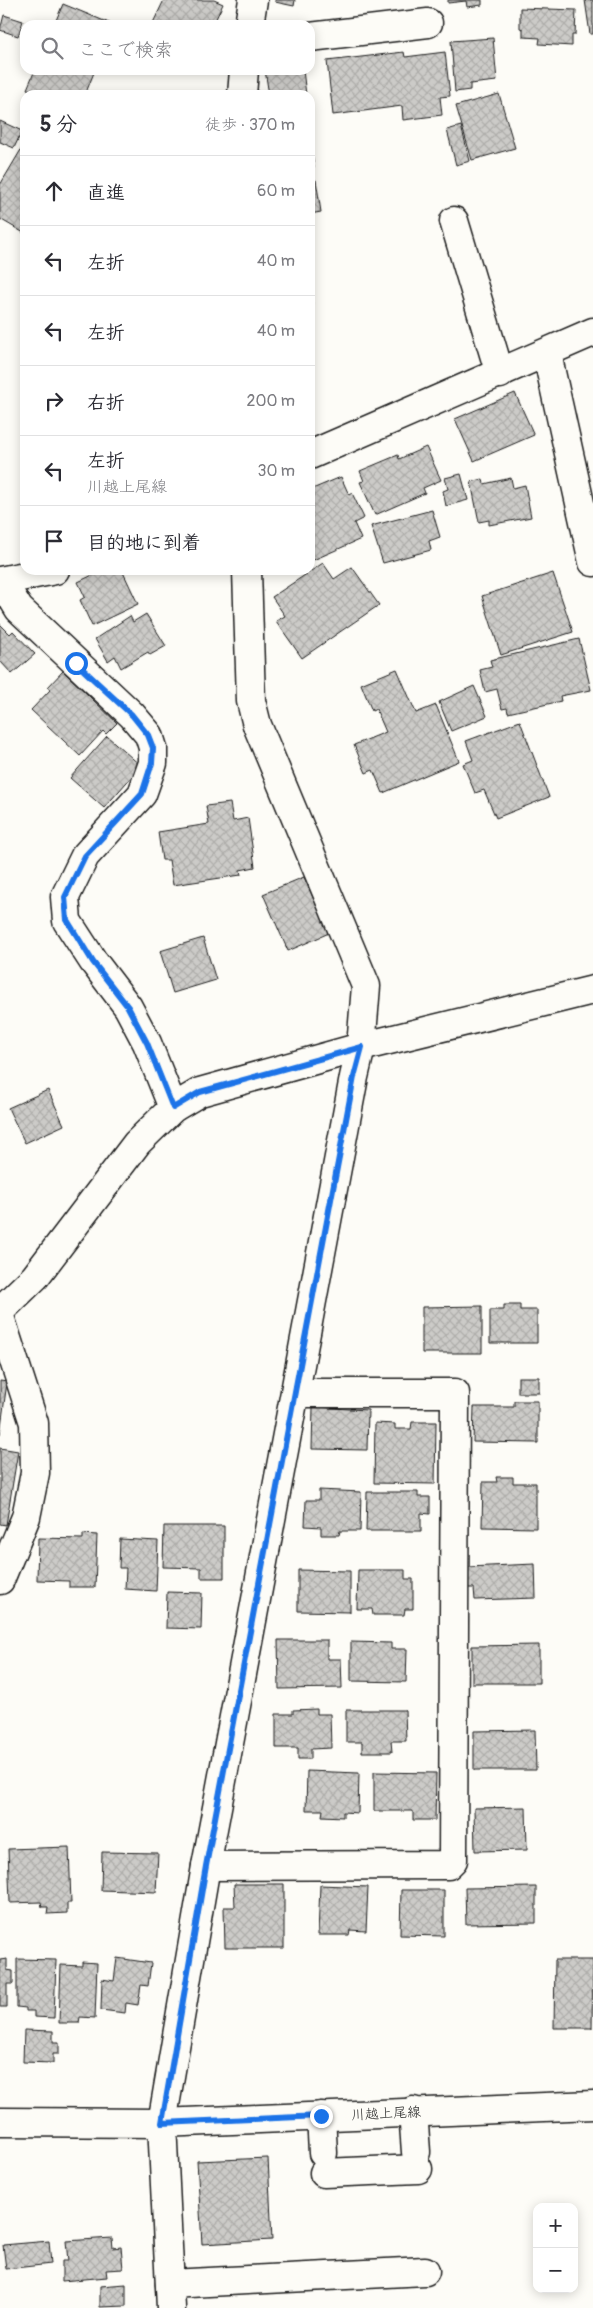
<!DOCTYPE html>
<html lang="ja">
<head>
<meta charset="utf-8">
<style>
	:root { --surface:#fff; --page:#f2f2f3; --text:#2b2b33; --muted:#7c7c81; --line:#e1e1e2 }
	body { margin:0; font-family:Pangolin,"Klee One",sans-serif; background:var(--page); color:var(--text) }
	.controls { position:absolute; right:15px; bottom:15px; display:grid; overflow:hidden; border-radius:10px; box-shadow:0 2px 12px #0003 }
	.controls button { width:45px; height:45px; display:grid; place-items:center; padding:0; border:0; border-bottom:1px solid var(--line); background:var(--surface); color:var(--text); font:25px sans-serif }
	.stop { position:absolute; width:15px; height:15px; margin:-11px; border:4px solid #1a73e8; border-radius:50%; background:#fff }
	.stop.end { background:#1a73e8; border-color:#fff; box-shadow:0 1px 5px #0008 }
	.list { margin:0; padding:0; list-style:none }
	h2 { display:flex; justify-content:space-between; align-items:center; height:65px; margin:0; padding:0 20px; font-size:21px }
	h2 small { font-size:16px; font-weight:400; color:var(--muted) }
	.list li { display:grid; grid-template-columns:32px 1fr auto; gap:15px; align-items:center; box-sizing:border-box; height:70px; padding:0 20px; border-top:1px solid var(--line) }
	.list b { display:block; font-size:19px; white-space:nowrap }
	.list p { margin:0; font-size:16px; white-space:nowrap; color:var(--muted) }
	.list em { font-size:16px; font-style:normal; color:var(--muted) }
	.icon { flex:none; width:28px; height:28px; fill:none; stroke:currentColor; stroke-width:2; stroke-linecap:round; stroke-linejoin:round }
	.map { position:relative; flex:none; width:593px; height:2308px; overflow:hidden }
	.search { position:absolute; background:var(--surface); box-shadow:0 2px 12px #0003; left:20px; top:20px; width:295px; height:55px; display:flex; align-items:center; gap:12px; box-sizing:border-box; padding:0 18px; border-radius:15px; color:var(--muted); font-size:19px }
	.panel { position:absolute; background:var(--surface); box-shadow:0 2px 12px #0003; left:20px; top:90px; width:295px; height:485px; border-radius:15px }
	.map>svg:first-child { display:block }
	.building { fill:url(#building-cross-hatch); stroke:#1c1c1c }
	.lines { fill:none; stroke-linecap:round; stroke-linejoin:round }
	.minor-casing { stroke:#1c1c1c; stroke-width:31 }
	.major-casing { stroke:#1c1c1c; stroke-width:31 }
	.minor { stroke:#fdfcf7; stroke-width:28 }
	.major { stroke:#fdfcf7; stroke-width:28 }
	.route { stroke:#1a73e8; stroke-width:6 }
	.labels { text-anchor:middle; stroke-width:4; stroke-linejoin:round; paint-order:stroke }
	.street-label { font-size:14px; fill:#1c1c1c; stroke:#fdfcf7 }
</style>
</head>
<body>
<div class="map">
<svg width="593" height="2308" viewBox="0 0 593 2308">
	<defs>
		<pattern id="building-cross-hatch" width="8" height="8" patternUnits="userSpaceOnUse" patternTransform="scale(1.25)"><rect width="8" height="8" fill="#cccbc8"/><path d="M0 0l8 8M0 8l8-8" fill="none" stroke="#afaeab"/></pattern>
	</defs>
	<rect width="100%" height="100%" fill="#fdfcf7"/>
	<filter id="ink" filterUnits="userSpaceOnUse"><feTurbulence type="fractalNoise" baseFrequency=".02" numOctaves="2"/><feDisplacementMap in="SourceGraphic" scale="10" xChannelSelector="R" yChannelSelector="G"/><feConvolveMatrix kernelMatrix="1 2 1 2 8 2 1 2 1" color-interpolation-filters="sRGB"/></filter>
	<g filter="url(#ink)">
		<g class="building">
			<path d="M164 0H214L223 4 213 25H152Z"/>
			<path d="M275 0H295L294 6 275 2Z"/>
			<path d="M448 0H482V5L467 7 466 1 448 3Z"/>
			<path d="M585 0H593V34H590Z"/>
			<path d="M63 4 114 25H54Z"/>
			<path d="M520 8 576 10 575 35H572V46L539 44 540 38 523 37V29L520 28Z"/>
			<path d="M4 15 23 21 18 36 0 30Z"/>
			<path d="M493 38 497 81 470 84V90L455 92 451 41Z"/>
			<path d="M404 52 405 57 445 52 450 96 440 97 442 115 403 120 402 106 333 115 327 61Z"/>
			<path d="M35 70H95L85 95H43L27 89Z"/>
			<path d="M265 70H303L306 95H269Z"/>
			<path d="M499 94 515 148 472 160 456 106Z"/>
			<path d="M0 121 22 131 14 148 0 142Z"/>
			<path d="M461 126 470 161 456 165 447 130Z"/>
			<path d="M310 140 314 167H310Z"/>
			<path d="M25 143V232L24 233 0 219V185Z"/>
			<path d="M316 180 321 212 310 214V181Z"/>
			<path d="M310 288H312L314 342H310Z"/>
			<path d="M515 393 534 435 474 461 455 419Z"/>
			<path d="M426 447 441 480 423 488 425 493 375 515 360 482 364 481 360 471 398 455 399 459Z"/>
			<path d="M461 474 468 500 446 506 443 491 448 489 445 478Z"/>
			<path d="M341 477 349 495 352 493 364 518 354 523 361 539 311 561 310 490Z"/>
			<path d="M511 478 513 488 525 485 531 517 489 525V520L479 522 471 482 483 479 484 484Z"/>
			<path d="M432 510 440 537 429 541 431 550 383 563 371 526Z"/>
			<path d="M323 563 334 579 352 567 379 605 302 658 276 621 285 616 272 597Z"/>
			<path d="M103 570H122L138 604 92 626 80 600 85 597 78 582Z"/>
			<path d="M553 573 573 632 501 655 482 596Z"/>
			<path d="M146 614 166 646 150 655 148 652 121 668 115 656 108 661 95 639 130 616 133 622Z"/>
			<path d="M0 624 10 634 13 631 35 654 12 674 0 661Z"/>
			<path d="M579 639 591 690 560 696 561 701 508 713 507 708 502 709 497 689 485 692 480 670 492 667 490 660Z"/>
			<path d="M397 669 416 713 436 705 459 761 383 793 373 770 366 773 354 745 386 732 376 709 372 711 361 684Z"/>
			<path d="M63 671 117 723 106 734 103 731 80 756 31 710 50 690 48 687Z"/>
			<path d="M474 686 487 716 451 731 439 702Z"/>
			<path d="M520 721 549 797 496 818 484 790 475 793 463 764 473 760 466 741Z"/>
			<path d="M107 736 141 766 104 808 70 778Z"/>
			<path d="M230 803 233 821 248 818 255 867 240 870 241 875 173 885 169 860H162L158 832 209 824 206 806Z"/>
			<path d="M304 877 329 933 288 951 263 894Z"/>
			<path d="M203 938 216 980 173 993 160 951Z"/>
			<path d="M48 1090 64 1125 25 1143 8 1108Z"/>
			<path d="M504 1305H520V1310H537V1343H490V1310H504Z"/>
			<path d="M482 1306V1353H422V1307Z"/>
			<rect x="518" y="1377" width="21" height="16"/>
			<path d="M0 1381 7 1382 0 1434Z"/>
			<path d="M514 1401H538V1443L473 1442 474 1407H514Z"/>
			<path d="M313 1407 368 1410 367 1450 312 1449Z"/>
			<path d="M412 1422H436L435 1484 374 1483 375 1423 395 1424V1429H411Z"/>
			<path d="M0 1448 18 1451 6 1525 0 1524Z"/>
			<path d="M496 1477H513V1483H536V1528L482 1527 483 1482H497Z"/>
			<path d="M319 1490 361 1492 360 1531H340L339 1535H321V1527L305 1526 306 1500H319Z"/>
			<path d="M367 1492H418V1497H430V1514L421 1513V1531H366Z"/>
			<path d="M164 1526H224V1578H201V1568L163 1567Z"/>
			<path d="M83 1534 97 1535 95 1587H69V1581L37 1580 38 1538 83 1539Z"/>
			<path d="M120 1539 158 1541 156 1591 125 1589 126 1568H119Z"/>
			<path d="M535 1564 536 1598 475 1600 474 1588H468L467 1567Z"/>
			<path d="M298 1570 350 1571V1612L298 1611Z"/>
			<path d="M358 1570H405V1579H413V1609H405L404 1615H373L372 1609H357Z"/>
			<path d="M167 1592 202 1593 201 1629 166 1628Z"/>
			<path d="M278 1640H327V1659H341L342 1688 279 1689Z"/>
			<path d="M351 1642 391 1643V1649H407L406 1682 351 1681Z"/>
			<path d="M539 1645V1683H472V1646Z"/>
			<path d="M317 1709V1714H330L331 1748 311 1749V1759H298V1748H276V1714H293V1710Z"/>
			<path d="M346 1710H405L406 1741H391L392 1752H362V1742H346Z"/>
			<path d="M535 1730 536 1770H474V1731Z"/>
			<path d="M307 1771 359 1773 358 1813 343 1812V1817L322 1816 323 1810H306Z"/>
			<path d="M374 1772 436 1773 435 1820H413V1811H374Z"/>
			<path d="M526 1807 527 1850 475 1851 474 1808Z"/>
			<path d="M69 1847 71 1903H67V1913L47 1914 48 1907H42L41 1902 10 1903 8 1849Z"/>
			<path d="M102 1852 158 1853 156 1892 101 1890Z"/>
			<path d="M234 1884H284V1948H225L224 1907H235Z"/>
			<path d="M320 1885 368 1887 366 1931 350 1930 349 1935H318Z"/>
			<path d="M536 1887V1923L466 1924 465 1888Z"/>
			<path d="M401 1890H444V1936L400 1935Z"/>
			<path d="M117 1958 151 1963 148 1986 141 1985 138 2005 126 2003 125 2013 101 2010 102 1979 114 1981Z"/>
			<path d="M7 1959V1970L13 1971V1984H7V2007H0V1960Z"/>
			<path d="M17 1959 56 1960 54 2018 34 2017V2011H26V2008L17 2007Z"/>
			<path d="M555 1960H593L592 2028H554Z"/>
			<path d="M82 1962 97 1963 95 2018 80 2017 79 2023H59L61 1965 82 1966Z"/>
			<path d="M24 2030 53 2031V2042H59V2054H53V2063L23 2062Z"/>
			<path d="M268 2158 272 2240 202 2244 197 2161Z"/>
			<path d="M112 2238 113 2248 121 2247 123 2269 106 2270 107 2277 62 2281V2261H68L66 2241Z"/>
			<path d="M49 2241 51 2264 6 2269 3 2245Z"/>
			<path d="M126 2284V2306L100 2307V2286Z"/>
		</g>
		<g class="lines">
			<g class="minor-casing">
				<g id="minor">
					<path d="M249 25 253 0"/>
					<path d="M310 37 428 23"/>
					<path d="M242 95 244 70"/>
					<path d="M454 221 500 374"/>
					<path d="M547 354 593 562"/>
					<path d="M310 455 593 332"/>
					<path d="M0 581 55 570"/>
					<path d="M2 581 19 609 132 715 149 735 153 748V763L142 794 85 856 65 897 67 921 93 961 128 1007 147 1043 173 1108"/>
					<path d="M0 1311 35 1277 137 1143 173 1108 200 1092 361 1047 593 990"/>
					<path d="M0 1317 34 1423 35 1473 26 1517 0 1580"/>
					<path d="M206 1866 448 1865 453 1860 455 1393H296"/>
					<path d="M413 2111 416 2152"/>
					<path d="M321 2116 323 2153"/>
					<path d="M324 2173 418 2169"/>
					<path d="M170 2284 425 2271"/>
					<path d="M171 2308 162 2123 206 1866 354 1077 361 1047 366 986 257 725 251 701 247 570"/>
				</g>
			</g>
			<g class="major-casing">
				<path id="major" d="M0 2122 162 2123 593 2105"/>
			</g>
			<use href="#minor" class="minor"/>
			<use href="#major" class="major"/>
		</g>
	</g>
	<g class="lines" filter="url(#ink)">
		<path class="route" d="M76 663 132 715 148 735 153 748 152 763 142 794 85 856 65 897 67 920 93 962 128 1007 147 1043 173 1108 200 1092 362 1047 354 1077 206 1866 162 2123 321 2116"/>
	</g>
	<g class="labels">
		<g class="street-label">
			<text transform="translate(386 2113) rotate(-3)" y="5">川越上尾線</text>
		</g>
	</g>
</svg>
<div class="controls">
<button>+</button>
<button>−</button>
</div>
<div class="stop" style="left:76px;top:663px"></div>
<div class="stop end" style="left:321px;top:2116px"></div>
<div class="search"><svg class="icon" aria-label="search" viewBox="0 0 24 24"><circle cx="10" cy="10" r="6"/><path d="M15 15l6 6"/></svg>ここで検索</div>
<section class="panel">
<h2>5 分<small>徒歩 · 370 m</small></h2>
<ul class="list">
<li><svg class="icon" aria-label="ahead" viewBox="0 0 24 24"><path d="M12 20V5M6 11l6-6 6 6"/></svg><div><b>直進</b></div><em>60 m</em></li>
<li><svg class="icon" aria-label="left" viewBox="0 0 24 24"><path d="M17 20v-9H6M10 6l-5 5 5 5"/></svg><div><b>左折</b></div><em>40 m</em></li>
<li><svg class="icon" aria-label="left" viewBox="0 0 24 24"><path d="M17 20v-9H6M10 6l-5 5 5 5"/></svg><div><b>左折</b></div><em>40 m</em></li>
<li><svg class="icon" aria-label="right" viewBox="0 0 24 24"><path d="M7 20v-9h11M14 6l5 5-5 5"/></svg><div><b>右折</b></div><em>200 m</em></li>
<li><svg class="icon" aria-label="left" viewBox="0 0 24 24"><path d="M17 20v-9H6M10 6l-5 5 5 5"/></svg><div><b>左折</b><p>川越上尾線</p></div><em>30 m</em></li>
<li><svg class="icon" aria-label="arrive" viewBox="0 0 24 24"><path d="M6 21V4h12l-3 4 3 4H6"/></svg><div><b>目的地に到着</b></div></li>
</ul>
</section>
</div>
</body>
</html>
